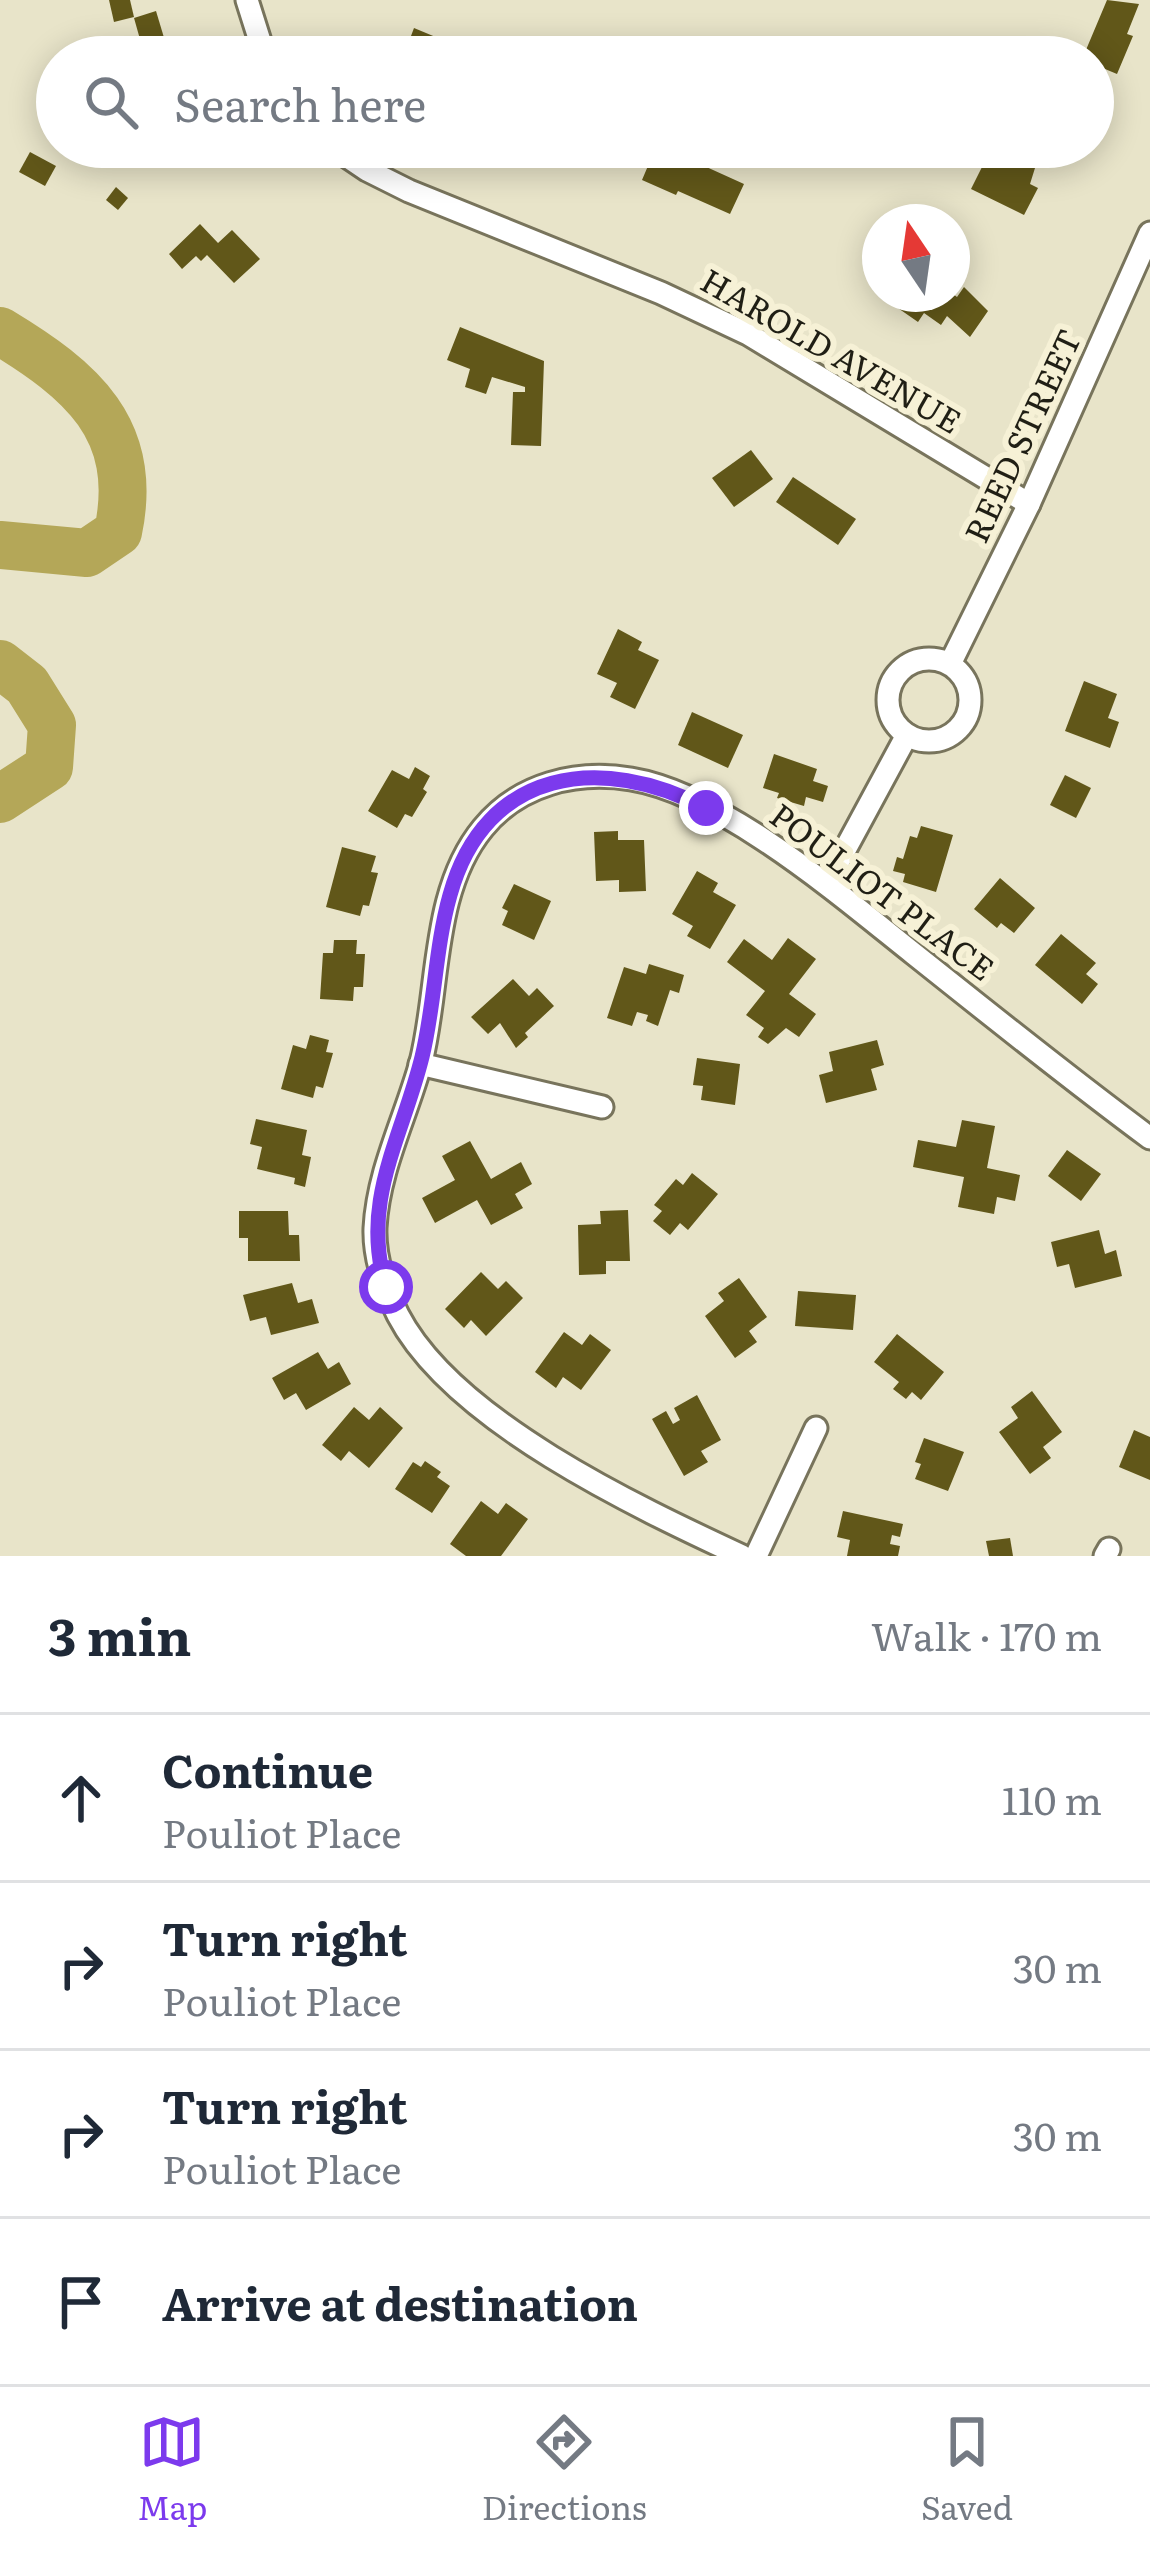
<!DOCTYPE html>
<html lang="en">
<head>
<meta charset="utf-8">
<style>
	:root { --surface:#fff; --page:#f6f6f7; --text:#1f2937; --muted:#747a83; --line:#e0e1e3; --accent:#7c3aed }
	body { margin:0; font-family:Literata,serif; background:var(--page); color:var(--text) }
	.compass { position:absolute; left:862px; top:204px; width:108px; height:108px; border-radius:50%; background:var(--surface); box-shadow:0 6px 30px #0003; rotate:347deg }
	.stop { position:absolute; width:36px; height:36px; margin:-27px; border:9px solid #7c3aed; border-radius:50%; background:#fff }
	.stop.end { background:#7c3aed; border-color:#fff; box-shadow:0 3px 12px #0008 }
	.list { margin:0; padding:0; list-style:none }
	h2 { display:flex; justify-content:space-between; align-items:center; height:156px; margin:0; padding:0 48px; font-size:51px }
	h2 small { font-size:39px; font-weight:400; color:var(--muted) }
	.list li { display:grid; grid-template-columns:78px 1fr auto; gap:36px; align-items:center; box-sizing:border-box; height:168px; padding:0 48px; border-top:3px solid var(--line) }
	.list b { display:block; font-size:45px; white-space:nowrap }
	.list p { margin:0; font-size:39px; white-space:nowrap; color:var(--muted) }
	.list em { font-size:39px; font-style:normal; color:var(--muted) }
	.icon { flex:none; width:66px; height:66px; fill:none; stroke:currentColor; stroke-width:2; stroke-linecap:round; stroke-linejoin:round }
	.map { position:relative; flex:none; width:1150px; height:1556px; overflow:hidden }
	.search { position:absolute; background:var(--surface); box-shadow:0 6px 30px #0003; left:36px; right:36px; top:36px; height:132px; display:flex; align-items:center; gap:30px; box-sizing:border-box; padding:0 42px; border-radius:66px; color:var(--muted); font-size:45px }
	.sheet { height:828px; background:var(--surface) }
	nav { display:flex; justify-content:space-around; align-items:center; box-sizing:border-box; height:168px; border-top:3px solid var(--line); background:var(--surface); font-size:33px; color:var(--muted) }
	nav a { display:grid; justify-items:center; gap:6px }
	nav .on { color:var(--accent) }
	.map>svg:first-child { display:block }
	.lines { fill:none; stroke-linecap:round; stroke-linejoin:round }
	.river { stroke:#b4a758; stroke-width:48 }
	.building { fill:#615719 }
	.street-casing { stroke:#78745c; stroke-width:27 }
	.street { stroke:#fff; stroke-width:21 }
	.route { stroke:#7c3aed; stroke-width:15 }
	.labels { text-anchor:middle; stroke-width:12; stroke-linejoin:round; paint-order:stroke }
	.street-label { font-size:33px; fill:#201f15; stroke:#f6f1d6 }
</style>
</head>
<body>
<div class="map">
<svg width="1150" height="1556" viewBox="0 0 1150 1556">
	<rect width="100%" height="100%" fill="#e8e4c9"/>
	<g class="lines">
		<g class="river">
			<path d="M0 331C81 380 140 429 118 532L87 553 0 545"/>
			<path d="M0 664 27 685 52 725 49 767 0 799"/>
		</g>
	</g>
	<g class="building">
		<path d="M109 0H130L134 17 114 22Z"/>
		<path d="M1107 0 1139 4 1127 34 1133 36 1117 74 1093 64V57H1083Z"/>
		<path d="M156 11 168 51 145 57 134 18Z"/>
		<path d="M414 28 438 38 444 49 440 57H403Z"/>
		<path d="M656 147H675L693 155 691 160 744 184 730 214 678 191 676 195 642 180Z"/>
		<path d="M992 147H1029L1040 152 1030 184 1038 188 1024 215 971 189Z"/>
		<path d="M30 152 56 166 45 186 19 172Z"/>
		<path d="M116 187 128 198 118 210 106 200Z"/>
		<path d="M200 224 218 243 232 230 260 259 234 283 207 255 201 261 196 256 182 269 169 254Z"/>
		<path d="M964 287 988 311 970 337 947 316 941 325 924 313 918 322 882 297 885 294H953L957 297Z"/>
		<path d="M460 327 544 361 541 446 511 445 513 392H525V387L492 377 486 394 465 387 470 369 447 360Z"/>
		<path d="M751 450 773 479 734 507 712 478Z"/>
		<path d="M793 477 856 519 838 545 776 502Z"/>
		<path d="M618 629 642 642 638 650 659 660 635 709 610 697 617 683 597 674Z"/>
		<path d="M1084 681 1117 694 1108 718 1119 722 1110 748 1065 731Z"/>
		<path d="M692 712 743 735 728 768 678 745Z"/>
		<path d="M774 754 817 769 813 781 828 786 823 802 806 797 804 806 777 798 779 793 763 788Z"/>
		<path d="M415 767 430 776 423 789 427 792 412 817 405 814 397 828 368 811 392 770 409 779Z"/>
		<path d="M1065 775 1091 788 1076 818 1050 805Z"/>
		<path d="M921 826 953 835 936 892 903 882 905 874 893 871 897 857 903 859 910 836 917 838Z"/>
		<path d="M618 831V840H644L646 891 619 892V880L596 881 594 832Z"/>
		<path d="M342 847 376 856 371 872 378 873 369 906 363 905 360 916 326 907Z"/>
		<path d="M697 871 718 883 713 892 736 905 710 949 687 936 693 926 672 914Z"/>
		<path d="M1000 878 1035 908 1014 933 1001 923 997 928 974 909Z"/>
		<path d="M514 884 551 901 534 940 502 925 508 911 502 908Z"/>
		<path d="M1061 934 1096 963 1086 974 1098 984 1082 1004 1035 965Z"/>
		<path d="M788 938 816 959 789 994 816 1014 799 1037 786 1028 768 1044 758 1037 764 1028 746 1015 765 991 727 962 744 939 772 960Z"/>
		<path d="M334 940H357L356 954H365L363 987H354L353 1001 320 999 323 953H333Z"/>
		<path d="M649 964 684 975 679 993 670 990 658 1026 646 1021 648 1015 637 1012 632 1026 607 1018 624 967 646 974Z"/>
		<path d="M513 979 529 996 537 988 554 1006 525 1033 528 1037 516 1048 500 1023 488 1034 471 1017Z"/>
		<path d="M310 1035 329 1040 326 1052 333 1053 323 1088 316 1086 313 1098 281 1089 293 1045 306 1049Z"/>
		<path d="M877 1040 884 1065 871 1069 877 1090 826 1103 819 1075 833 1071 829 1052Z"/>
		<path d="M697 1058 740 1064 735 1105 701 1100 703 1086 693 1085Z"/>
		<path d="M256 1119 307 1130 302 1155 311 1157 305 1187 294 1184 295 1178 257 1169 262 1147 250 1144Z"/>
		<path d="M962 1120 995 1126 987 1168 1020 1175 1015 1201 997 1197 994 1214 958 1207 964 1177 913 1167 918 1140 956 1147Z"/>
		<path d="M470 1141 491 1179 521 1162 532 1184 515 1194 523 1208 491 1225 477 1200 435 1223 422 1198 455 1180 442 1156Z"/>
		<path d="M1067 1150 1101 1174 1081 1201 1048 1176Z"/>
		<path d="M692 1173 718 1194 688 1230 680 1223 670 1235 653 1221 662 1211 654 1205 676 1179 683 1185Z"/>
		<path d="M628 1210 630 1261H606V1274L579 1275 578 1225 601 1224 600 1211Z"/>
		<path d="M239 1211H288L289 1235H299L300 1261H248V1238H239Z"/>
		<path d="M1099 1230 1105 1254 1116 1250 1122 1276 1075 1288 1069 1264 1057 1267 1051 1242Z"/>
		<path d="M481 1272 498 1289 506 1281 523 1298 486 1336 471 1320 464 1328 445 1309Z"/>
		<path d="M739 1278 767 1317 749 1331 757 1342 735 1358 705 1316 724 1301 718 1293Z"/>
		<path d="M292 1283 298 1303 312 1299 319 1323 271 1335 266 1317 250 1321 243 1295Z"/>
		<path d="M798 1291 856 1295 853 1330 795 1326Z"/>
		<path d="M564 1332 582 1345 590 1334 611 1350 581 1390 563 1377 556 1388 535 1372Z"/>
		<path d="M897 1334 944 1372 921 1400 912 1392 906 1399 893 1389 899 1382 874 1362Z"/>
		<path d="M318 1352 328 1369 339 1362 351 1384 306 1410 296 1393 284 1400 272 1378Z"/>
		<path d="M1032 1391 1062 1432 1043 1447 1051 1458 1030 1474 999 1432 1018 1418 1011 1407Z"/>
		<path d="M697 1395 721 1440 701 1451 708 1462 684 1476 652 1419 666 1411 673 1424 680 1420 674 1408Z"/>
		<path d="M354 1407 369 1420 380 1407 403 1428 369 1468 349 1451 341 1461 322 1445Z"/>
		<path d="M1134 1430 1150 1437V1480L1119 1467Z"/>
		<path d="M924 1438 964 1452 948 1491 915 1479 921 1464 915 1462Z"/>
		<path d="M425 1461 441 1472 437 1477 450 1486 432 1513 395 1489 413 1462 421 1467Z"/>
		<path d="M481 1501 498 1514 506 1503 528 1519 501 1556H466L450 1544Z"/>
		<path d="M843 1511 903 1524 900 1537 892 1535 890 1544 900 1546 898 1556H847L850 1540 837 1537Z"/>
		<path d="M1010 1538 1013 1556H989L986 1541Z"/>
	</g>
	<g class="lines">
		<g class="street-casing">
			<g id="street">
				<path d="M247 0 265 57"/>
				<path d="M333 147 367 170 409 191 661 293 748 334 1029 504"/>
				<circle cx="929" cy="700" r="41"/>
				<path d="M950 664 1029 504 1150 233"/>
				<path d="M827 883 907 735"/>
				<path d="M420 1064 602 1107"/>
				<path d="M742 1556C637 1507 453 1421 398 1315 385 1289 374 1257 375 1228 378 1170 406 1117 421 1062 440 987 431 891 483 828 519 784 576 770 631 779 723 794 841 896 914 954 992 1016 1070 1079 1150 1138"/>
				<path d="M756 1556 816 1428"/>
				<path d="M1105 1556 1109 1549"/>
			</g>
		</g>
		<use href="#street" class="street"/>
	</g>
	<g class="lines">
		<path class="route" d="M386 1287C360 1202 402 1138 422 1057 435 1004 435 948 450 895 485 768 602 753 706 808"/>
	</g>
	<g class="labels">
		<g class="street-label">
			<text transform="translate(831 351) rotate(30)" y="12">HAROLD AVENUE</text>
			<text transform="translate(1023 436) rotate(-65)" y="12">REED STREET</text>
			<text transform="translate(882 892) rotate(37)" y="12">POULIOT PLACE</text>
		</g>
	</g>
</svg>
<svg class="compass" viewBox="-18 -18 36 36"><path d="M0-13l5 13h-10z" fill="#e53935"/><path d="M0 13l5-13h-10z" fill="#747a83"/></svg>
<div class="stop" style="left:386px;top:1287px"></div>
<div class="stop end" style="left:706px;top:808px"></div>
<div class="search"><svg class="icon" aria-label="search" viewBox="0 0 24 24"><circle cx="10" cy="10" r="6"/><path d="M15 15l6 6"/></svg>Search here</div>
</div>
<section class="sheet">
<h2>3 min<small>Walk · 170 m</small></h2>
<ul class="list">
<li><svg class="icon" aria-label="ahead" viewBox="0 0 24 24"><path d="M12 20V5M6 11l6-6 6 6"/></svg><div><b>Continue</b><p>Pouliot Place</p></div><em>110 m</em></li>
<li><svg class="icon" aria-label="right" viewBox="0 0 24 24"><path d="M7 20v-9h11M14 6l5 5-5 5"/></svg><div><b>Turn right</b><p>Pouliot Place</p></div><em>30 m</em></li>
<li><svg class="icon" aria-label="right" viewBox="0 0 24 24"><path d="M7 20v-9h11M14 6l5 5-5 5"/></svg><div><b>Turn right</b><p>Pouliot Place</p></div><em>30 m</em></li>
<li><svg class="icon" aria-label="arrive" viewBox="0 0 24 24"><path d="M6 21V4h12l-3 4 3 4H6"/></svg><div><b>Arrive at destination</b></div></li>
</ul>
</section>
<nav>
<a class="on"><svg class="icon" aria-label="map" viewBox="0 0 24 24"><path d="M3 6l6-2 6 2 6-2v14l-6 2-6-2-6 2zM9 4v14M15 6v14"/></svg>Map</a>
<a><svg class="icon" aria-label="directions" viewBox="0 0 24 24"><path d="M12 3l9 9-9 9-9-9zM9 14v-3h6M13 9l2 2-2 2"/></svg>Directions</a>
<a><svg class="icon" aria-label="saved" viewBox="0 0 24 24"><path d="M7 4h10v16l-5-4-5 4z"/></svg>Saved</a>
</nav>
</body>
</html>
